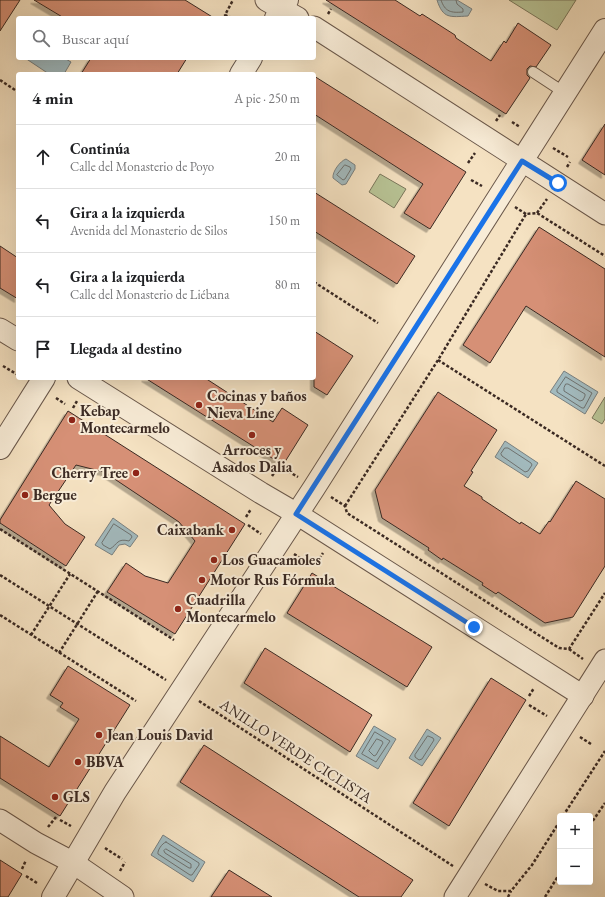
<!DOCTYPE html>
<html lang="es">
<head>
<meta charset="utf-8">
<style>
	:root { --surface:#fff; --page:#f6f6f6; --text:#202124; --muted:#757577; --line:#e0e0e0 }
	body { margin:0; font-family:"EB Garamond",serif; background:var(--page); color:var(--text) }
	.controls { position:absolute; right:12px; bottom:12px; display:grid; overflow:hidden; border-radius:4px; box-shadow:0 4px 16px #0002 }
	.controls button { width:36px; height:36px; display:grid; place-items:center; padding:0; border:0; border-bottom:1px solid var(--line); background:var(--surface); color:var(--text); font:20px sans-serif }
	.stop { position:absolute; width:12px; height:12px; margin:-9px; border:3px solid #1a73e8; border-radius:50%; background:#fff }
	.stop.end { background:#1a73e8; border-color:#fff; box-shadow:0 1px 4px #0008 }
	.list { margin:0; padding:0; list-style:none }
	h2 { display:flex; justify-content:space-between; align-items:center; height:52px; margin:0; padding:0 16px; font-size:17px }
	h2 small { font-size:13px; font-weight:400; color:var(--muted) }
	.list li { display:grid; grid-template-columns:26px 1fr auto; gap:12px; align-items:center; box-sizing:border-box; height:64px; padding:0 16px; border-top:1px solid var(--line) }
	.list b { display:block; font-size:15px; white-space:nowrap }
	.list p { margin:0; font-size:13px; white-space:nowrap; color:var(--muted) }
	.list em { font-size:13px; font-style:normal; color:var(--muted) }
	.icon { flex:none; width:22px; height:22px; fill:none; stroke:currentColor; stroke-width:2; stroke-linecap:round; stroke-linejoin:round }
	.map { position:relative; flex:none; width:605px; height:897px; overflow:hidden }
	.search { position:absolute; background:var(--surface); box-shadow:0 4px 16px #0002; left:16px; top:16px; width:300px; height:44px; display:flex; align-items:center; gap:10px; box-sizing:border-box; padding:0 14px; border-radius:4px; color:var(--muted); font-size:15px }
	.panel { position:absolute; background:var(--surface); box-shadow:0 4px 16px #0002; left:16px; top:72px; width:300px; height:308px; border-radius:4px }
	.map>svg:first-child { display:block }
	.green { fill:#b8c496; stroke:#7a775c }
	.water { fill:#a2babe; stroke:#798080 }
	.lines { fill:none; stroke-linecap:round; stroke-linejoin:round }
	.shore { stroke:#6e7270; stroke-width:1 }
	.building { fill:#d69076; stroke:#3b2a23; filter:url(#shadow) }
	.service-casing { stroke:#6a584b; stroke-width:12 }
	.minor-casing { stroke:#6a584b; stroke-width:23 }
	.tertiary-casing { stroke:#6a584b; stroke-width:24 }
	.path { stroke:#3b2a23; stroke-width:2.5; stroke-dasharray:3 2; stroke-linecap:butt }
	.service { stroke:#f8ecd7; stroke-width:10 }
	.minor { stroke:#f8ecd7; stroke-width:21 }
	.tertiary { stroke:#f8ecd7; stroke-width:22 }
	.route { stroke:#1a73e8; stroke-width:5 }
	.poi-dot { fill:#8f2418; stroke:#f8ecd7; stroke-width:1.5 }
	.labels { text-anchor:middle; stroke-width:4; stroke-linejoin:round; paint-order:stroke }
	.poi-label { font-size:15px; font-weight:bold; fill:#3b2a23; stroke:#f8ecd7; text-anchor:start }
	.street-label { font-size:15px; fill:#3b2a23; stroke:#f8ecd7 }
</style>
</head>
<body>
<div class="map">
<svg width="605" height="897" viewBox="0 0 605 897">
	<defs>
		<filter id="shadow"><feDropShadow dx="-3.5" dy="3.5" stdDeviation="0" flood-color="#0004"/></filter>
	</defs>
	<rect width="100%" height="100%" fill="#f5e2c2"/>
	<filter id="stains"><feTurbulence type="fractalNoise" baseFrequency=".005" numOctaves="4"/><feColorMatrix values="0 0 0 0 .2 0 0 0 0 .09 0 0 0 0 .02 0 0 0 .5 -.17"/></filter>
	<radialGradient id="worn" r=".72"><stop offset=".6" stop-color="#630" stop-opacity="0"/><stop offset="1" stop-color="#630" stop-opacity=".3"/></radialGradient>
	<g class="green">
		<path d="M509 0H576L557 30Z"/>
		<path d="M380 174 406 189 394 208 369 192Z"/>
		<path d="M605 397V419L602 424 592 418Z"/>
	</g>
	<g class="water">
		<path d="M437 0H457L472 9 468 16C450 17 443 19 437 0Z"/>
		<path d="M25 58H64L71 62 64 74H49Z"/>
		<path d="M346 159 355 165V169L346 184 342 185 333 178C332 172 340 161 346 159Z"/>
		<path d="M564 371 598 392 585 414 550 392Z"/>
		<path d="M505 441 538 463 528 478 495 457Z"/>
		<path d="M113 518 138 536 130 547 125 544 119 545 112 555 95 545Z"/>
		<path d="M374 726 396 739 378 769 356 756Z"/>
		<path d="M427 729 441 738 422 766 409 758Z"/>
		<path d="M163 835 205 862 193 882 151 855Z"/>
	</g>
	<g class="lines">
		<g class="shore">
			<path d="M441 0C445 12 451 13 463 12V9L457 4 456 0"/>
			<path d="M345 165 350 167 351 169 345 179 343 180 337 175Z"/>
			<path d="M566 377 592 393 584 408H582L557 392V390Z"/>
			<path d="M566 384H568L585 394V396L583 400 580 401 564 391V388Z"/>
			<path d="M505 448H508L531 463 532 465 528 471 525 472 502 456 501 454Z"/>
			<path d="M114 524 131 535 132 537 129 541C117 538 118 544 110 549L103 545 102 543Z"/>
			<path d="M375 732 390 741 376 762 362 754Z"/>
			<path d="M428 736 433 738 434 740 422 759 419 760 415 757V755Z"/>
			<path d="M377 739 382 741 383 743 376 755 374 756 369 751Z"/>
			<path d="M166 842 199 863V865L192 875H190L158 854C157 851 162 843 166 842Z"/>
			<path d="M166 849 191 864V868H189L165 853 164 851Z"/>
		</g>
	</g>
	<g class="building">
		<path d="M0 0H20L0 31Z"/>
		<path d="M34 0H185L214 18H64Z"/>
		<path d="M326 0H395L420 16 422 14 455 35 456 38 491 61 504 41 506 43 518 23 551 45 536 67 530 66 527 69V75L530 78 506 114Z"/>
		<path d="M91 58H187L177 74H81Z"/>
		<path d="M314 76 466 172 430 229 404 213 423 184 314 114Z"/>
		<path d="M605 124V175L582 160Z"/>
		<path d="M314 192 415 256 397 284 314 231Z"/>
		<path d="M539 227 605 269V357L526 306 490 363 463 345Z"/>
		<path d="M0 246 18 258V299L0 288Z"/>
		<path d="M314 331 353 356 327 395 314 387Z"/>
		<path d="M145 378H205L273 422 282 408 308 425 283 465Z"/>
		<path d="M438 392 497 430 471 471 473 472 464 486 482 497V499L520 524 521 522 540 534 549 521 550 522 576 481 605 499V566L573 617 545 623 498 592 496 594 482 585 483 583 443 558 442 560 428 550 429 548 382 518 375 490Z"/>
		<path d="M68 411 245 524 175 634 107 592 126 563 145 576 168 583 195 541 179 522 104 472 76 465 49 505 65 524 85 537 66 566 0 523V520Z"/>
		<path d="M312 573 432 647 407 687 287 613Z"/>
		<path d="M265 648 372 715 350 752 244 683Z"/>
		<path d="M68 666 130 705 60 816 0 778V736L49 767 79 719 60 707 63 703 50 695Z"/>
		<path d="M491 678 526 700 449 826 413 803Z"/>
		<path d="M204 745 413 880 401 897H359L180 782Z"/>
		<path d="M0 860 22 874 8 897H0Z"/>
		<path d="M229 870 272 897H211Z"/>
	</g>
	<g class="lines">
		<g class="service-casing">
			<path id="service" d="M533 72 565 93"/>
		</g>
		<g class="minor-casing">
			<g id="minor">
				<path d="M266 0 298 18"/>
				<path d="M314 27 605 214"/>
				<path d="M0 329 18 340"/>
				<path d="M78 378 261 493 297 514 583 696"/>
				<path d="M0 820 36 843 72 862 123 897"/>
				<path d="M455 897 605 660"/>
			</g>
		</g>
		<g class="tertiary-casing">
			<g id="tertiary">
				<path d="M276 18 287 0"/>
				<path d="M241 74 251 58"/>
				<path d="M0 448 44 378"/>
				<path d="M53 897 115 792 314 488 605 30"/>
			</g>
		</g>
		<g class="path">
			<path d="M328 14 331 9"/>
			<path d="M232 18 225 15 233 0"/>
			<path d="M0 80 18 92"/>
			<path d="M496 121 500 115"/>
			<path d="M512 122 520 127"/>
			<path d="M553 148 568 157"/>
			<path d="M468 163 475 153"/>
			<path d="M567 167 570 162"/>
			<path d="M471 180 482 186"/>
			<path d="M515 207 526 214"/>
			<path d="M537 213 547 199"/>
			<path d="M314 282 378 323"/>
			<path d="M438 360 605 466"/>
			<path d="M3 366 18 375"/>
			<path d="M56 398 65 404"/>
			<path d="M73 408 77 401"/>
			<path d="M284 469 298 477"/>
			<path d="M272 476 276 470"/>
			<path d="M331 497 345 506 347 513 559 648 569 649 605 593"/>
			<path d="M345 506 438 360 526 214 537 213 605 256"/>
			<path d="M246 517 251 509"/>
			<path d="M248 525 261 534"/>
			<path d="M0 529 174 640"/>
			<path d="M294 554 311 565"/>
			<path d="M317 563 323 553"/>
			<path d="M0 575 166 680"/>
			<path d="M0 615 136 701"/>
			<path d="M31 635 70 574"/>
			<path d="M569 649 583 659"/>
			<path d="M59 653 98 591"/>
			<path d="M529 696 534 688"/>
			<path d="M199 701 453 866"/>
			<path d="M529 705 547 716"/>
			<path d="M580 737 591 744"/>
			<path d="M563 816 605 751"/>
			<path d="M60 820 71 826"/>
			<path d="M590 825 605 803"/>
			<path d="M48 827 56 817"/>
			<path d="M105 848 122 859"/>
			<path d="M22 869 26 860"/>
			<path d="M120 871 125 862"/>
			<path d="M26 876 37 883"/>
			<path d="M485 884 498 891H511L532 865 560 821"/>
			<path d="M508 897 511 891"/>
			<path d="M545 897 560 873"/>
		</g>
		<use href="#service" class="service"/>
		<use href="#minor" class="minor"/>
		<use href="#tertiary" class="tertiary"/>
	</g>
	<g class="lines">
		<path class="route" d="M474 627 296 514 522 161 558 183"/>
	</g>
	<g class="poi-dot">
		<circle cx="199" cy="405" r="4"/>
		<circle cx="72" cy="420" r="4"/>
		<circle cx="252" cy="435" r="4"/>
		<circle cx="136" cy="473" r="4"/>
		<circle cx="25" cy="495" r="4"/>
		<circle cx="232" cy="530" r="4"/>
		<circle cx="214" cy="560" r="4"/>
		<circle cx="202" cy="580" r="4"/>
		<circle cx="178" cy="609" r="4"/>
		<circle cx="99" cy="735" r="4"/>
		<circle cx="78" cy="762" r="4"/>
		<circle cx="55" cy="797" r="4"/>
	</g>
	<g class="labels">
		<g class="poi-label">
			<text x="207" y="401">Cocinas y baños<tspan x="207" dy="17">Nieva Line</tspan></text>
			<text x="80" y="416">Kebap<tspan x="80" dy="17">Montecarmelo</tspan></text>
			<text x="252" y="455" text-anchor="middle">Arroces y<tspan x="252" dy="17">Asados Dalia</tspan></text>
			<text x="128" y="478" text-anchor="end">Cherry Tree</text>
			<text x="33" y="500">Bergue</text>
			<text x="224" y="535" text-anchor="end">Caixabank</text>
			<text x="222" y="565">Los Guacamoles</text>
			<text x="210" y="585">Motor Rus Fórmula</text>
			<text x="186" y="605">Cuadrilla<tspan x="186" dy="17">Montecarmelo</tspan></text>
			<text x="107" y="740">Jean Louis David</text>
			<text x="86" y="767">BBVA</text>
			<text x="63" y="802">GLS</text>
		</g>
		<g class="street-label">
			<text transform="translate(296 751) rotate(33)" y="5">ANILLO VERDE CICLISTA</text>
		</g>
	</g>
	<rect width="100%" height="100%" filter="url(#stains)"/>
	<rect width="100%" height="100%" fill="url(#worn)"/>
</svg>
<div class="controls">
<button>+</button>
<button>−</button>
</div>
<div class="stop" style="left:558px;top:183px"></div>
<div class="stop end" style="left:474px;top:627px"></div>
<div class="search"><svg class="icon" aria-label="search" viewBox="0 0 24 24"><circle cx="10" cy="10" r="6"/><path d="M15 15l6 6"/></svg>Buscar aquí</div>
<section class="panel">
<h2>4 min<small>A pie · 250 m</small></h2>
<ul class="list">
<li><svg class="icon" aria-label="ahead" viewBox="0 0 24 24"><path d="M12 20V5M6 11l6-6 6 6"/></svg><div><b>Continúa</b><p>Calle del Monasterio de Poyo</p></div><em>20 m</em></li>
<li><svg class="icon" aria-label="left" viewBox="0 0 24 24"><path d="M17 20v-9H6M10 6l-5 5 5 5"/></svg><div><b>Gira a la izquierda</b><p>Avenida del Monasterio de Silos</p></div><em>150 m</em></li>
<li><svg class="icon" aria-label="left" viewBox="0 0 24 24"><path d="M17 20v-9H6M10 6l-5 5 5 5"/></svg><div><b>Gira a la izquierda</b><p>Calle del Monasterio de Liébana</p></div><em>80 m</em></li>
<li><svg class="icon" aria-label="arrive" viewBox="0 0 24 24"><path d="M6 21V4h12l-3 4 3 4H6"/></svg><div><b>Llegada al destino</b></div></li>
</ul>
</section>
</div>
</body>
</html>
